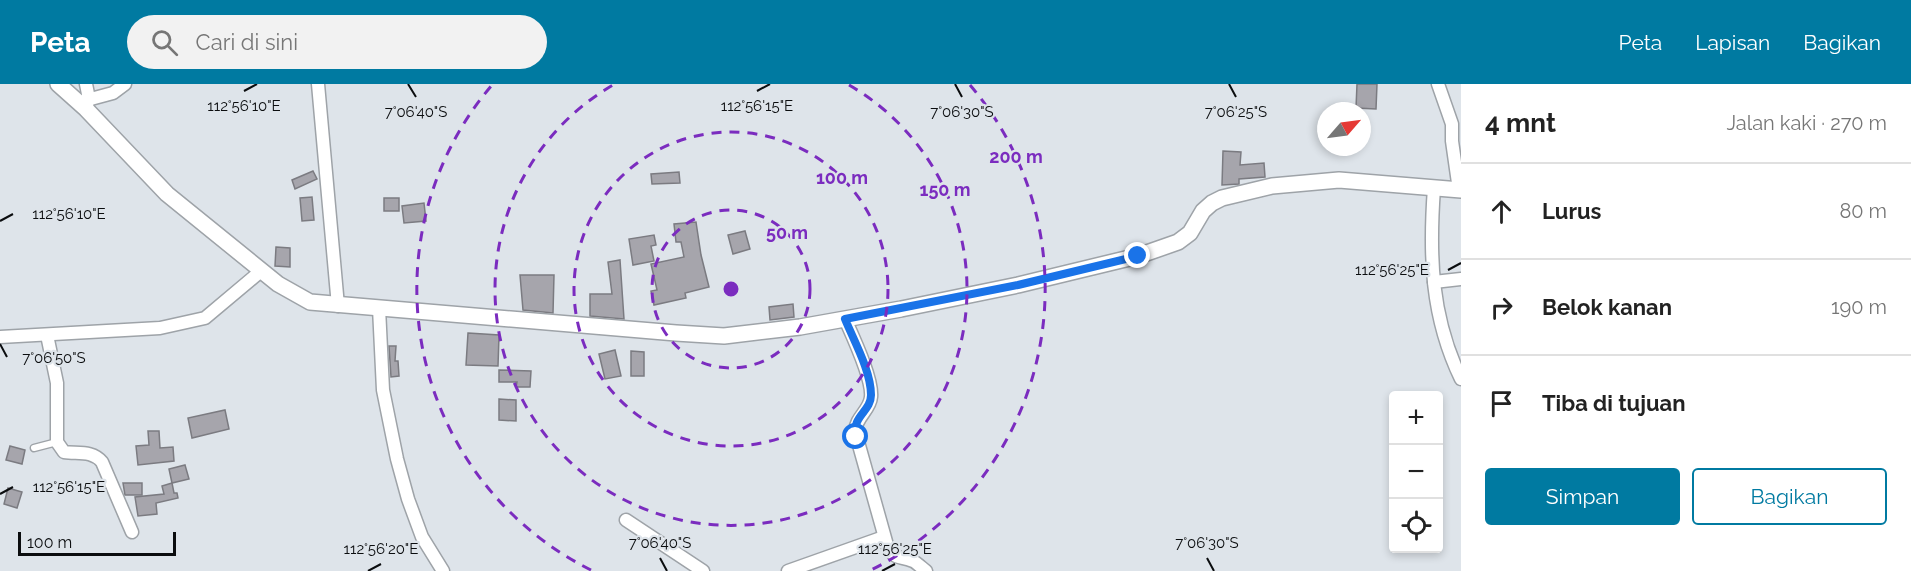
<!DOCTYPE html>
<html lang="id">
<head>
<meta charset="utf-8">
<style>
	:root { --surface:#fff; --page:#f2f2f2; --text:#222; --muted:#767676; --line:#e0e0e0; --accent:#007aa1 }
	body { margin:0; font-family:Raleway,sans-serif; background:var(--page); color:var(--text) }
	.controls { position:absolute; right:18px; bottom:18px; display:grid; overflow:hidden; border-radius:6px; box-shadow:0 3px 9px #0003 }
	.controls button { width:54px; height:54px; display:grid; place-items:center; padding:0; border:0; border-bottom:2px solid var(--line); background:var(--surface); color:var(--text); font:30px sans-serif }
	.compass { position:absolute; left:1317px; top:18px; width:54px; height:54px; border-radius:50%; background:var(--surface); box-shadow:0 3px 9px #0003; rotate:62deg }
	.scale { position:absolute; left:18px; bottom:15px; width:158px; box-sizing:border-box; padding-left:6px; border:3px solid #0b0d0f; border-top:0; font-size:16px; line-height:21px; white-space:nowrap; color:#0b0d0f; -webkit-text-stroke:4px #dee4ea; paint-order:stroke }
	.stop { position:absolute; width:18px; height:18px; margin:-14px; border:4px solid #1a73e8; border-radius:50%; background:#fff }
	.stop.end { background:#1a73e8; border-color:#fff; box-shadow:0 2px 6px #0008 }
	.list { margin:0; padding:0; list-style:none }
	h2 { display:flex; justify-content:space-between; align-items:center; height:78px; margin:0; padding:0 24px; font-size:26px }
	h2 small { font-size:20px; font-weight:400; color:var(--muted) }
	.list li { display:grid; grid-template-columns:39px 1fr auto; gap:18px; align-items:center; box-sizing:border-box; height:96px; padding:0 24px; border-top:2px solid var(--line) }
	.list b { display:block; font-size:22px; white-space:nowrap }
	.list em { font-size:20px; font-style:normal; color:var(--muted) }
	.actions { display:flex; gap:12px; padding:18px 24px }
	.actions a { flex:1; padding:14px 0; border:2px solid var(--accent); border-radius:6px; text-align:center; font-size:21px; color:var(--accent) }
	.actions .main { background:var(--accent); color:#fff }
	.icon { flex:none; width:33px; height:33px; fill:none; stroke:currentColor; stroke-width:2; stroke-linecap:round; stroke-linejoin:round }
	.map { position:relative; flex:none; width:1461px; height:487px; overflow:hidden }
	header { display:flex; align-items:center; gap:36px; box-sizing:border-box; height:84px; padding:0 30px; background:var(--accent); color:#fff }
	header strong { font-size:28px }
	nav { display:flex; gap:33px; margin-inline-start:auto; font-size:21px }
	.search { width:420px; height:54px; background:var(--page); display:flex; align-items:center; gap:15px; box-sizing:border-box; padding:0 21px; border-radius:33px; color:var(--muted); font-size:22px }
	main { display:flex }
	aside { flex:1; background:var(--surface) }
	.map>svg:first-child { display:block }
	.building { fill:#a6a5ac; stroke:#7b7b81; stroke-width:1.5 }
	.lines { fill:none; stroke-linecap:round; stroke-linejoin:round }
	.service-casing { stroke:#9ea3a8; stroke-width:9 }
	.minor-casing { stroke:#9ea3a8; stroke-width:15 }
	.tertiary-casing { stroke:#9ea3a8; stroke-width:18 }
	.service { stroke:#fff; stroke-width:6 }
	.minor { stroke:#fff; stroke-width:12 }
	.tertiary { stroke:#fff; stroke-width:15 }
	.route { stroke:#1a73e8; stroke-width:8 }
	.ticks { fill:none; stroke:#0b0d0f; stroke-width:2 }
	.ring { fill:none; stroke:#7b2cbf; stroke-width:3; stroke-dasharray:10 8 }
	.ticks-label { font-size:15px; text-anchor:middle; fill:#0b0d0f; stroke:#dee4ea; stroke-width:4.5; stroke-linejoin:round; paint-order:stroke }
	.centre { fill:#7b2cbf; stroke:#dee4ea; stroke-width:3 }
	.ring-label { font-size:18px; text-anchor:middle; font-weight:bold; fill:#7b2cbf; stroke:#dee4ea; stroke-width:4.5; stroke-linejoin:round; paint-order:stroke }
</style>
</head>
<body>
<header>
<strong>Peta</strong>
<div class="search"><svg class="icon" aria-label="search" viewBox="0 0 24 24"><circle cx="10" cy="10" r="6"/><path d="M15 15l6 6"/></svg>Cari di sini</div>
<nav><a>Peta</a><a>Lapisan</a><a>Bagikan</a></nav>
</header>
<main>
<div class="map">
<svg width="1461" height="487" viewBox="0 0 1461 487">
	<rect width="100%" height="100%" fill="#dee4ea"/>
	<g class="building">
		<path d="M1357 0H1377L1376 25 1356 24Z"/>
		<path d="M1223 67 1241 68 1240 81 1264 79 1265 93 1239 95V100L1222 101Z"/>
		<path d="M313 87 317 95 295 105 292 96Z"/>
		<path d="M679 88 680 99 652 100 651 90Z"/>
		<path d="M312 113 314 136 302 137 300 114Z"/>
		<rect x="384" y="114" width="15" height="13"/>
		<path d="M424 119 426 137 404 139 402 122Z"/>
		<path d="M696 138 701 171 709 203 685 209 686 214 654 221 651 207 657 206 651 180 684 173 681 158H676L674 140Z"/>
		<path d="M745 147 750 165 733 170 728 151Z"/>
		<path d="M654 151 656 161 651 162 654 177 633 181 629 155Z"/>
		<path d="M276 163 290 164V183L275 182Z"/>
		<path d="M620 176 624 235 590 232V210H612L608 178Z"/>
		<path d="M520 191H554L553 229 523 226Z"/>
		<path d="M793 220 794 233 770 236 769 223Z"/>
		<path d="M468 249 499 251 498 282 466 281Z"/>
		<path d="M389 262H396L395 277H398L399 292 391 293Z"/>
		<path d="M615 266 621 292 605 295 599 270Z"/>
		<path d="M631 267 644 268V292H631Z"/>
		<path d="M499 286 531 287 530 303H516L517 298H499Z"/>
		<path d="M499 315 516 316V337L499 336Z"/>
		<path d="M225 326 229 345 192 354 188 334Z"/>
		<path d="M148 347H159L160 364 173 363 174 377 138 381 136 362 149 361Z"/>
		<path d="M10 362 25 366 22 380 6 376Z"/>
		<path d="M185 381 189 395 172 399 169 385Z"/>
		<path d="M123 399H142V411H125Z"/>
		<path d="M172 399 174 409H177L178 414 156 419 157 430 138 432 135 413 164 410 162 402Z"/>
		<path d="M8 404 22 408 17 424 4 420Z"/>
	</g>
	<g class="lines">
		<g class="service-casing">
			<path id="service" d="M34 364 57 358"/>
		</g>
		<g class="minor-casing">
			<g id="minor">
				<path d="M86 0 88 10 87 23"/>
				<path d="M318 0 338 222"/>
				<path d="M1438 0 1452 40V57L1459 106"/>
				<path d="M87 16 113 9 125 0"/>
				<path d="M1434 104C1429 172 1431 233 1461 295"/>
				<path d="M1434 198 1461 195"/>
				<path d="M379 224 383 306 397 375 408 415 422 453 443 487"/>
				<path d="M845 235C853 253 873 295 871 313 870 326 856 333 855 347L887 461C895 477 899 471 913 477 917 479 922 484 926 487"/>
				<path d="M47 251 57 299V358L64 368C78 370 92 366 102 378L132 448"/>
				<path d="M0 253 160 244 205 234 261 187"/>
				<path d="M626 436 703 487"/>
				<path d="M788 487 884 453"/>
			</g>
		</g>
		<g class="tertiary-casing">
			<path id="tertiary" d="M58 0 86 25 167 110 278 200 310 218 676 249 724 252 800 243 901 225 1018 201 1138 172 1178 158 1190 149 1203 127 1212 119 1222 114 1272 102 1339 96 1461 106"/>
		</g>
		<use href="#service" class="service"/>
		<use href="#minor" class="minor"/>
		<use href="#tertiary" class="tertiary"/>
	</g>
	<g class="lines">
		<path class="route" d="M856 353C851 332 871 328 871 311 871 287 854 257 845 235L1018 201 1138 172"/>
	</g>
	<path class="ticks" d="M408 0 416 13M955 0 962 13M1229 0 1236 13M244 7 257 0M757 7 770 0M0 137 13 130M1448 186 1461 179M0 260 7 273M0 410 13 403M660 474 667 487M1207 474 1214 487M368 487 381 480M882 487 895 480"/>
	<g class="ring">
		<circle cx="731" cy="205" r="79"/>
		<circle cx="731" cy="205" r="157"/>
		<path d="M849 1A236 236 0 1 1 613 1"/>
		<path d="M591 486A314 314 0 0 1 492 1M970 1A314 314 0 0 1 871 486"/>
	</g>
	<g class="ticks-label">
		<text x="244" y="27">112°56'10"E</text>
		<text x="757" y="27">112°56'15"E</text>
		<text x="416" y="33">7°06'40"S</text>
		<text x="962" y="33">7°06'30"S</text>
		<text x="1236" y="33">7°06'25"S</text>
		<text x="69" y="135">112°56'10"E</text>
		<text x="1392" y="191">112°56'25"E</text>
		<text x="54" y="279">7°06'50"S</text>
		<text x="69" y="408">112°56'15"E</text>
		<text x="660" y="464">7°06'40"S</text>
		<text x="1207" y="464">7°06'30"S</text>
		<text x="381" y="470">112°56'20"E</text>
		<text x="895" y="470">112°56'25"E</text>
	</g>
	<circle cx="731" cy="205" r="9" class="centre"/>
	<g class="ring-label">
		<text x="1016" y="79">200 m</text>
		<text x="842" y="100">100 m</text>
		<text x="945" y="112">150 m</text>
		<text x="787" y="155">50 m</text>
	</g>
</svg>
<div class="controls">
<button>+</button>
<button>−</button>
<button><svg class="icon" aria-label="locate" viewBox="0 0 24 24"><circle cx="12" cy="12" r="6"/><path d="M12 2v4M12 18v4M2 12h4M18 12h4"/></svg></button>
</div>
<svg class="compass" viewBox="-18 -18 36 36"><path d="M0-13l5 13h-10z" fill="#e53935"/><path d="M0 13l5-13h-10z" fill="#767676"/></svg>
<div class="scale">100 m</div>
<div class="stop" style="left:856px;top:353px"></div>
<div class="stop end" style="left:1138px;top:172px"></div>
</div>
<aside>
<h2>4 mnt<small>Jalan kaki · 270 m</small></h2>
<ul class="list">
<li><svg class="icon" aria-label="ahead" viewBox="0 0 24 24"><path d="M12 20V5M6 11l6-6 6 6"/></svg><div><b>Lurus</b></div><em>80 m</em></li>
<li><svg class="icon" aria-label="right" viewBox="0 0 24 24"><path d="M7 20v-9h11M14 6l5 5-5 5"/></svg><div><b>Belok kanan</b></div><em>190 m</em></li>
<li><svg class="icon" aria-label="arrive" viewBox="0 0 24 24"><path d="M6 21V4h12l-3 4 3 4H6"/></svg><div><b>Tiba di tujuan</b></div></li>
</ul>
<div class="actions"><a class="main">Simpan</a><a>Bagikan</a></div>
</aside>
</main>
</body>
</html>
